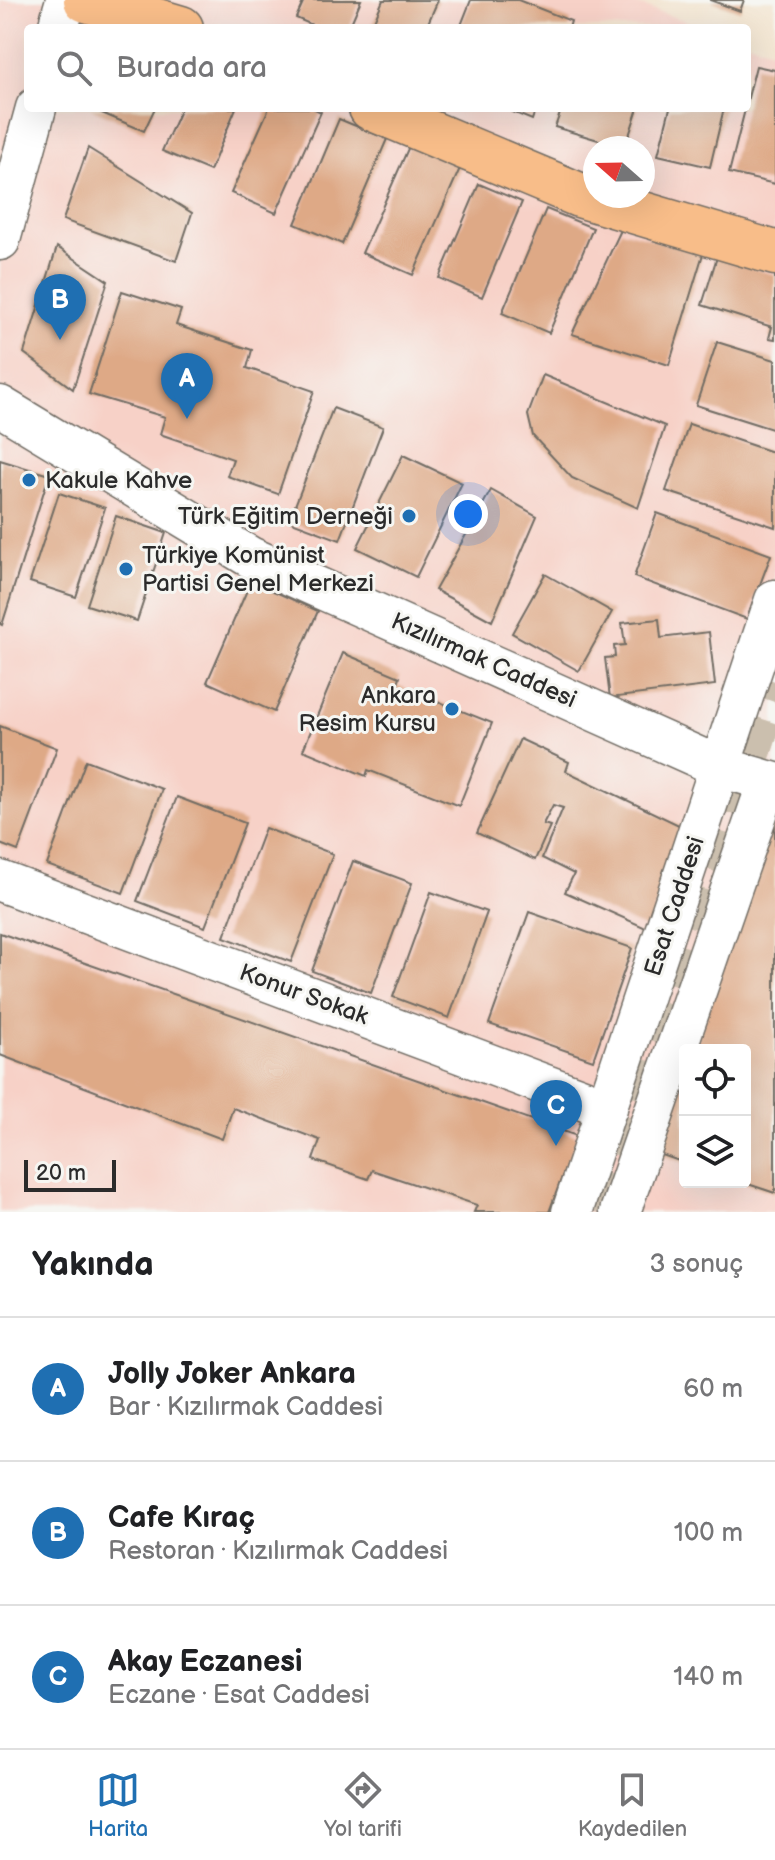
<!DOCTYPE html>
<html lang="tr">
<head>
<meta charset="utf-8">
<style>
	:root { --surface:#fff; --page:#f2f2f2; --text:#202124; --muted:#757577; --line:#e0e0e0; --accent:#1f6fb2 }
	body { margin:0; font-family:"Balsamiq Sans",sans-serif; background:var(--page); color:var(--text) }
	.controls { position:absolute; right:24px; bottom:24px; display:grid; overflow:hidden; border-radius:8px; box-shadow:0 8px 32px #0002 }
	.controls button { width:72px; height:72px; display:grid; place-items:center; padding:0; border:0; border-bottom:2px solid var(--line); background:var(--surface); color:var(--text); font:40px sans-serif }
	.compass { position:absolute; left:583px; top:136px; width:72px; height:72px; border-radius:50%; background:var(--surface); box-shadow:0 8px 32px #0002; rotate:290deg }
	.scale { position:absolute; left:24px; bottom:20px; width:92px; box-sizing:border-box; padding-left:8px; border:4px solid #2b2b2b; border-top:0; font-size:22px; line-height:28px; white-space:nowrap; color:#2b2b2b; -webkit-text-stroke:6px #f6f6f2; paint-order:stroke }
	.you { position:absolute; left:468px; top:514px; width:28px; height:28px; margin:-20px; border:6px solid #fff; border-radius:50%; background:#1a73e8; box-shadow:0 0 0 12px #1a73e833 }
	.badge { display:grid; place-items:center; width:52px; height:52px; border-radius:50%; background:var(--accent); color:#fff; font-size:26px; font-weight:700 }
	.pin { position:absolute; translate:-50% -66px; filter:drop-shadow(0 2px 4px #0008) }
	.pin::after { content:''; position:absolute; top:42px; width:28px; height:24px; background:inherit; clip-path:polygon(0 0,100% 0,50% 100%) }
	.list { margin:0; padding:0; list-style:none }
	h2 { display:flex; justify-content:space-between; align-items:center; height:104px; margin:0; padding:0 32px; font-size:34px }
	h2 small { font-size:26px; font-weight:400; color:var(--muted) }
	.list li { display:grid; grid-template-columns:52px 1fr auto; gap:24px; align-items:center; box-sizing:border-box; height:144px; padding:0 32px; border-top:2px solid var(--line) }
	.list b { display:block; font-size:30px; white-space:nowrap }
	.list p { margin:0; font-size:26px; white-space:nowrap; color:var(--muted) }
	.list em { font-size:26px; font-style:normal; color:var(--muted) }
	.icon { flex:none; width:44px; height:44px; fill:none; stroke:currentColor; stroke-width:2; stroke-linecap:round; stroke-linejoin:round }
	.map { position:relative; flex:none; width:775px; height:1212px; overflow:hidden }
	.search { position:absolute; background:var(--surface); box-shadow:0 8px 32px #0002; left:24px; right:24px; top:24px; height:88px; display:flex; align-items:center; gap:20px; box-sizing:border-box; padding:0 28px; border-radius:8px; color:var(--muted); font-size:30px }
	.sheet { height:536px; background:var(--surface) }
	nav { display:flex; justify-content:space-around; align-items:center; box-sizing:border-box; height:112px; border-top:2px solid var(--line); background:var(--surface); font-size:22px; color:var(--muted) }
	nav a { display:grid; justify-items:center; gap:4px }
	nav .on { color:var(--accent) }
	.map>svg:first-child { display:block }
	.built { fill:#f7d1c7; fill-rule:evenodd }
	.building { fill:#dea986 }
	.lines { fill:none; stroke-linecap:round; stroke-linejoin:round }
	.minor-tunnel { stroke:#cbbfae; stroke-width:40; stroke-dasharray:40 20; stroke-linecap:butt }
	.minor-casing { stroke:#716c64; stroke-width:43 }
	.major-casing { stroke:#716c64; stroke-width:47 }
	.minor { stroke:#fff; stroke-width:40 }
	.major { stroke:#f8bd89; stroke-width:44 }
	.poi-dot { fill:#1f6fb2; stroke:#f6f6f2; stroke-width:3 }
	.labels { text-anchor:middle; stroke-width:6; stroke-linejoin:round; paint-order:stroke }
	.poi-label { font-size:24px; fill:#2b2b2b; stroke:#f6f6f2; text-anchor:start }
	.street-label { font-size:24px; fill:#2b2b2b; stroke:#f6f6f2 }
</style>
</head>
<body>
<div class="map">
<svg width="775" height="1212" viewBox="0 0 775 1212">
	<rect width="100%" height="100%" fill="#f6f6f2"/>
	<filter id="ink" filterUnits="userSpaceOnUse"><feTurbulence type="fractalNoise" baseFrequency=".0125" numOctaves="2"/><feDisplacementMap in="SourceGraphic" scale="16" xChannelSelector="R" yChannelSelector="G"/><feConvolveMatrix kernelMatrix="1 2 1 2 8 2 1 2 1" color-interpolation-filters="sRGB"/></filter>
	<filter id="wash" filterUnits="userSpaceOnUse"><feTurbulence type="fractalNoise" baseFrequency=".006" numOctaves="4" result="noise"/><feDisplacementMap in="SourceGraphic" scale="32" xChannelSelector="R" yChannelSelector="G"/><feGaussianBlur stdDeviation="1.8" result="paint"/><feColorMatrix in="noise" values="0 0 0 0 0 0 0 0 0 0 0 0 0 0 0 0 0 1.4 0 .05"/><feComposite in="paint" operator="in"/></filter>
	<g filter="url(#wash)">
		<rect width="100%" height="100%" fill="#f3e4cf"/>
		<path class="built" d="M0 0H624L706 28H28V108H747V42L775 51V1212H0ZM595 148H643V196H595ZM685 1050H745V1182H685Z"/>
		<g id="blocks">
			<g class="building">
				<path d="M304 0H361L349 28H319L296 18Z"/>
				<path d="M383 0H438L426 28H371Z"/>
				<path d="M471 0H518L571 21 569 28H460Z"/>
				<path d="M710 0H744L740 11Z"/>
				<path d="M756 66 775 70V184L729 173Z"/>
				<path d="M90 108H155L144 131Z"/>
				<path d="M181 108H236L210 171 162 151Z"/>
				<path d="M269 108H313L321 112 276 213 231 193Z"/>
				<path d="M503 108H536L532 120Z"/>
				<path d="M562 108H638L625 148 555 127Z"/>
				<path d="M670 108H724L710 167 658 155Z"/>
				<path d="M339 119 387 139 342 244 295 224Z"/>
				<path d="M410 144 461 166 413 275 362 253Z"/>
				<path d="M88 148 192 213 176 261 63 220Z"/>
				<path d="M479 184 522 202 482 297 439 278Z"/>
				<path d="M546 209 593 228 549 333 502 313Z"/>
				<path d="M621 230 703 254 669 365 572 334Z"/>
				<path d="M57 247 108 281 73 389 24 353Z"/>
				<path d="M717 257 775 275V339L769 338 772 327 702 305Z"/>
				<path d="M122 291 181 310 176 325 252 350 247 368 314 391 278 494 227 476 233 459 160 434 165 417 89 394Z"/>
				<path d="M717 342 775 360V430L696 405Z"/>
				<path d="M543 375 665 426 638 508 572 478 533 436 528 415Z"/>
				<path d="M333 408 383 427 340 540 289 521Z"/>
				<path d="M689 424 775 453V527L666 491Z"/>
				<path d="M403 455 462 483 416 577 357 548Z"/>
				<path d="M0 460 49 475 2 625 0 624Z"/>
				<path d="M491 490 537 516 492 621 435 590Z"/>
				<path d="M59 493 105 508 76 597 30 582Z"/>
				<path d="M657 513 771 555 747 619 634 577Z"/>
				<path d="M116 516 166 533 137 621 87 605Z"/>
				<path d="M545 574 612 612 579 671 512 633Z"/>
				<path d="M251 581 318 611 274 712 207 682Z"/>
				<path d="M659 619 661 638 709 632 715 685 610 698 605 658 615 657 614 646 625 645 622 623Z"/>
				<path d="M343 653 400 677 397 685 492 723 459 806 368 770 366 776 303 750Z"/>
				<path d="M0 726 57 748 18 851 0 844Z"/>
				<path d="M520 739 569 762 566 771 681 826 648 929 565 892 574 874 542 858 563 808 553 805 543 824 550 826 535 860 477 833Z"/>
				<path d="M86 760 162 789 123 893 47 865Z"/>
				<path d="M177 797 245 823 205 927 137 901Z"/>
				<path d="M775 814V1193L745 1183V1050H694Z"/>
				<path d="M265 828 333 854 291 962 224 937Z"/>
				<path d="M353 861 412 883 371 993 312 971Z"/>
				<path d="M431 892 487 912 449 1018 393 997Z"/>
				<path d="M529 912 632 948 593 1060 489 1024Z"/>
				<path d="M0 933 577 1136 549 1212H474L477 1205 372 1170 368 1179 313 1160 320 1140 233 1108 222 1139 0 1055Z"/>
				<path d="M685 1079V1163L659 1154Z"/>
			</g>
		</g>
	</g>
	<g filter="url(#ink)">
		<use href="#blocks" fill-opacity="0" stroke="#716c64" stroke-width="2"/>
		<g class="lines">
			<path class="minor-tunnel" d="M597 1212 775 681"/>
			<g class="minor-casing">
				<g id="minor">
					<path d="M58 28 66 0"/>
					<path d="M0 240 36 108"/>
					<path d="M0 406 250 557 720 767 775 783"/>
					<path d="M0 881 607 1108"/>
					<path d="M572 1212 775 600"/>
					<path d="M620 1212 768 782"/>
				</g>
			</g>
			<g class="major-casing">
				<g id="major">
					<path d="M86 0 181 28"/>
					<path d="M371 108 579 195 775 253"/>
				</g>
			</g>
			<use href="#minor" class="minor"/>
			<use href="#major" class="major"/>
		</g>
	</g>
	<g class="poi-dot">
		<circle cx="29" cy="480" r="8"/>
		<circle cx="409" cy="516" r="8"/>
		<circle cx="126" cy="569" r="8"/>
		<circle cx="452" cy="709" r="8"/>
	</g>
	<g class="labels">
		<g class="poi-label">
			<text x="45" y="488">Kakule Kahve</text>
			<text x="393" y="524" text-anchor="end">Türk Eğitim Derneği</text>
			<text x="142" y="563">Türkiye Komünist<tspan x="142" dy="28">Partisi Genel Merkezi</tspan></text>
			<text x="436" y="703" text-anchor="end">Ankara<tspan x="436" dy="28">Resim Kursu</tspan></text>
		</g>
		<g class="street-label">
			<text transform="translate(484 660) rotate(24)" y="8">Kızılırmak Caddesi</text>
			<text transform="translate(674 906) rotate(-72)" y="8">Esat Caddesi</text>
			<text transform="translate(304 994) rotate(20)" y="8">Konur Sokak</text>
		</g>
	</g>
</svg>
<div class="controls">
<button><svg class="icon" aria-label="locate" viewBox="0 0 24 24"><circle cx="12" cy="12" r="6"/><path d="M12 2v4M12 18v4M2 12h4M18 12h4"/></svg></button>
<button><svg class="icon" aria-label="layers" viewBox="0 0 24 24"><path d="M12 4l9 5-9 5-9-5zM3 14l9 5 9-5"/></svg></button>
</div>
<svg class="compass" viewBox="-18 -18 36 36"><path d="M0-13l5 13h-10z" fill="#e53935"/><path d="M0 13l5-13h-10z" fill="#757577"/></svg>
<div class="scale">20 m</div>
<div class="you"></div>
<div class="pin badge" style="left:187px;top:419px">A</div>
<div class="pin badge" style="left:60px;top:340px">B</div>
<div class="pin badge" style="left:556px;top:1146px">C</div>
<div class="search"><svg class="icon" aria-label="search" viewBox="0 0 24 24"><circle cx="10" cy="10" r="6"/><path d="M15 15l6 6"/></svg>Burada ara</div>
</div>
<section class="sheet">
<h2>Yakında<small>3 sonuç</small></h2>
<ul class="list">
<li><span class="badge">A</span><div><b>Jolly Joker Ankara</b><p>Bar · Kızılırmak Caddesi</p></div><em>60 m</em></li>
<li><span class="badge">B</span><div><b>Cafe Kıraç</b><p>Restoran · Kızılırmak Caddesi</p></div><em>100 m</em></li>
<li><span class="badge">C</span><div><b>Akay Eczanesi</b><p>Eczane · Esat Caddesi</p></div><em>140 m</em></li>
</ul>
</section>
<nav>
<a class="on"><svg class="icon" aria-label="map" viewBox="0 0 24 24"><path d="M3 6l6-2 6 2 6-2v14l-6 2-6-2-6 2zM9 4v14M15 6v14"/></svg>Harita</a>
<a><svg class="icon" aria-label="directions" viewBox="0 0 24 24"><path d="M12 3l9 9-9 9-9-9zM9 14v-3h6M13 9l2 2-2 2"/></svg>Yol tarifi</a>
<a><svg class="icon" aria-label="saved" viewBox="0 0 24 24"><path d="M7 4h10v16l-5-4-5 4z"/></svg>Kaydedilen</a>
</nav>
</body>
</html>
